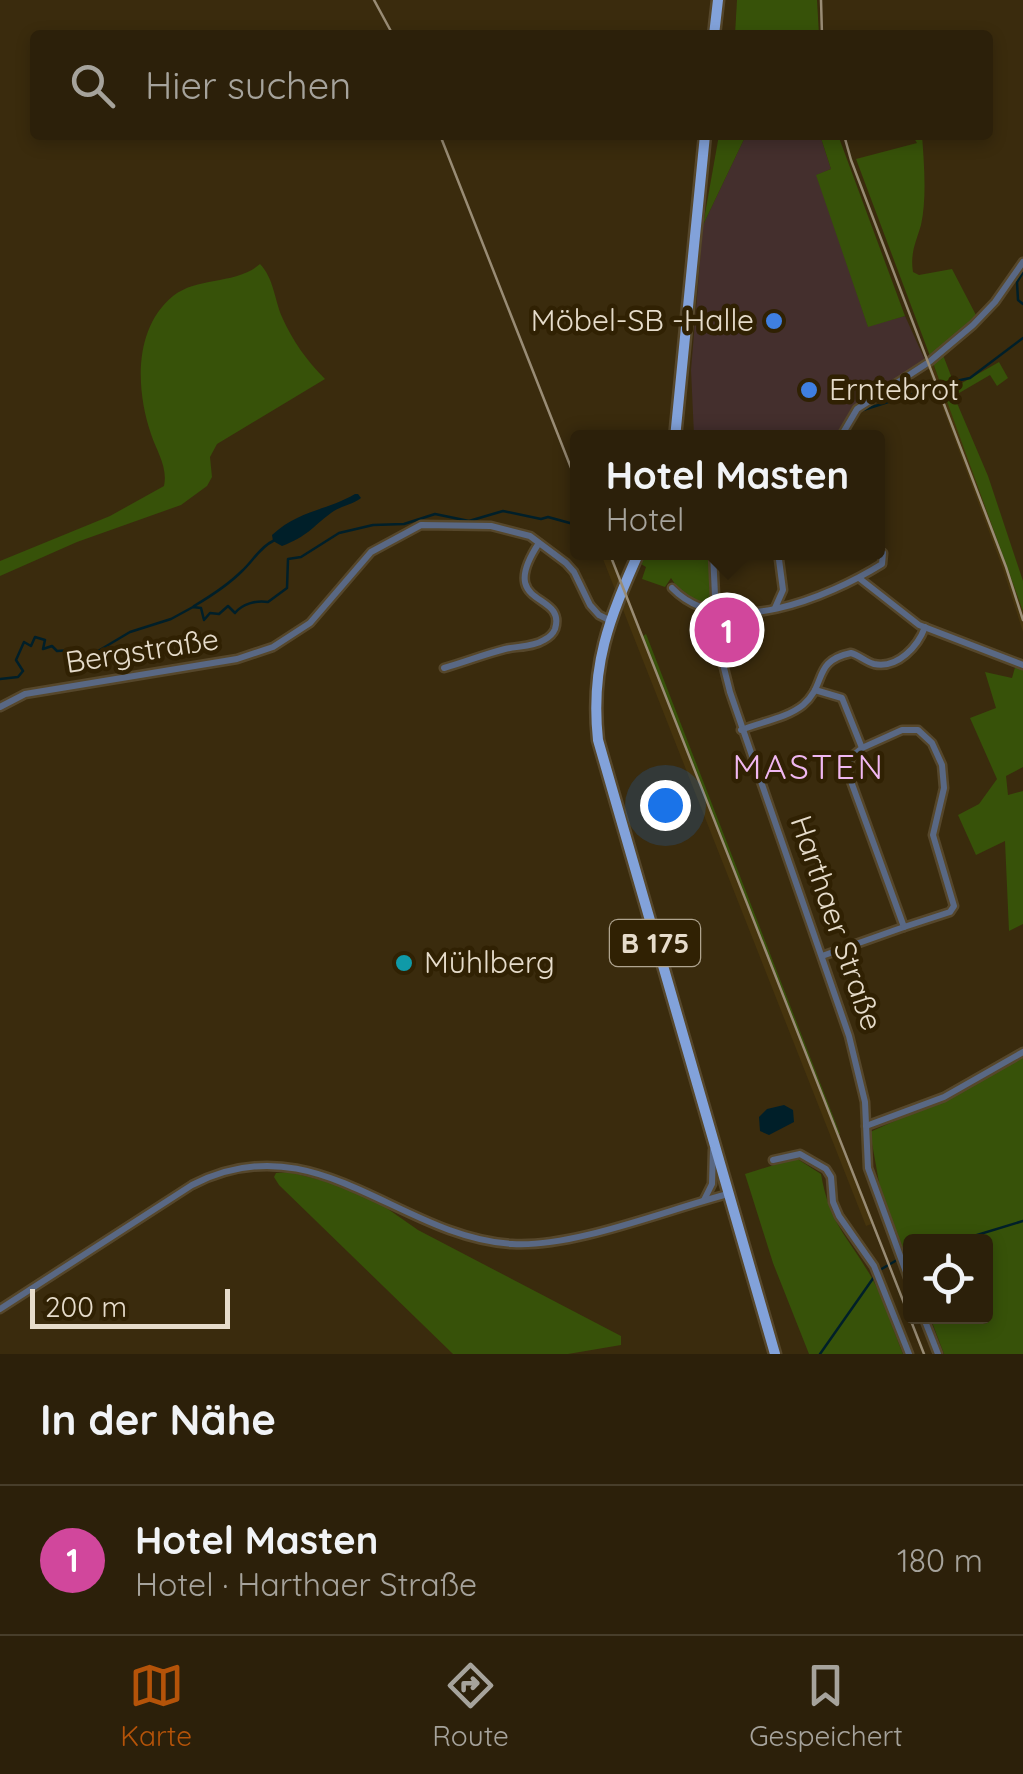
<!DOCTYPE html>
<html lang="de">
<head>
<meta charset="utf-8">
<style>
	:root { --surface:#2c200a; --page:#382d18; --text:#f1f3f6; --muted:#a6a39c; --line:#483e2b; --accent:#b45309 }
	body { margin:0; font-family:Quicksand,sans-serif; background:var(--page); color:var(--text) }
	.controls { position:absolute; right:30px; bottom:30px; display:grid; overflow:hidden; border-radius:10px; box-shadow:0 5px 15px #0003 }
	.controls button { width:90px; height:90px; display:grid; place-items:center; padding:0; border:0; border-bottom:2px solid var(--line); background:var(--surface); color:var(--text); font:50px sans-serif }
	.scale { position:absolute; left:30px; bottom:25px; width:200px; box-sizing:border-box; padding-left:10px; border:5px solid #e6dccb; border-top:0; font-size:28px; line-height:35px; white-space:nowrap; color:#e6dccb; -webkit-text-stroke:8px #302103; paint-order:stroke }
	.you { position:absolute; left:665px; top:805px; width:35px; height:35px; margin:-25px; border:8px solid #fff; border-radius:50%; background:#1a73e8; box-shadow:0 0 0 15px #1a73e833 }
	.badge { display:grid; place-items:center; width:65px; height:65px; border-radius:50%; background:var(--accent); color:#fff; font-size:32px; font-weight:700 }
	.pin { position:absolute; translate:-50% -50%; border:5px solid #fff; box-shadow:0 2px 10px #0006 }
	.popup { position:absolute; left:570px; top:430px; width:315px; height:130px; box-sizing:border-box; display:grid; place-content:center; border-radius:10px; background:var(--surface); filter:drop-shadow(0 2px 8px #0005); font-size:32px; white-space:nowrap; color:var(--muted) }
	.popup b { font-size:38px; color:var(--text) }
	.popup::after { content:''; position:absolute; left:50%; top:100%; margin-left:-20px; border:20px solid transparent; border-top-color:var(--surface) }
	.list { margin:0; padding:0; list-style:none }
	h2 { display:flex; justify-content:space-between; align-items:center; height:130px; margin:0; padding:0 40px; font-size:42px }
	h2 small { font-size:32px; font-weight:400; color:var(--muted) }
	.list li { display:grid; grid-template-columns:65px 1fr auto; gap:30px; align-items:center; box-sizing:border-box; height:150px; padding:0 40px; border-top:2px solid var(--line) }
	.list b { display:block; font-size:38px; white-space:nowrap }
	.list p { margin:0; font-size:32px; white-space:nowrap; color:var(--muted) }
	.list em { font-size:32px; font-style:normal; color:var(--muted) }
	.icon { flex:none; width:55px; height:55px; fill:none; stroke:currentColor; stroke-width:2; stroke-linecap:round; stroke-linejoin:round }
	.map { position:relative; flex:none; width:1023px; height:1354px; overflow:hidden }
	.search { position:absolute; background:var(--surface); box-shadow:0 5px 15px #0003; left:30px; right:30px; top:30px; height:110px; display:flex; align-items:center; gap:25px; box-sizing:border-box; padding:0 35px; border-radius:10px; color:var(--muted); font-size:38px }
	.sheet { height:280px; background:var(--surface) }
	nav { display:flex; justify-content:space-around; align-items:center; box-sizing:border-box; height:140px; border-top:2px solid var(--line); background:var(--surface); font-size:28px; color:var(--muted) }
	nav a { display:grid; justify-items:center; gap:5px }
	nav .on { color:var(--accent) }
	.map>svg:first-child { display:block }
	.built { fill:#46340d }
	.industrial { fill:#442f2d }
	.green { fill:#375209 }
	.water { fill:#001f29 }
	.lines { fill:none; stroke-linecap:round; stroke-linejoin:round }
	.stream { stroke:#001f29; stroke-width:2.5 }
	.street-casing { stroke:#56472b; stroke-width:11 }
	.primary-casing { stroke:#56472b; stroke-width:15 }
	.street { stroke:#596884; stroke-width:6 }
	.primary { stroke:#82a2da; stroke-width:10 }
	.rail { stroke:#998c75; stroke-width:2.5 }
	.shop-dot { fill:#3f7fe0; stroke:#302103; stroke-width:4 }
	.culture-dot { fill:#0f9aa8; stroke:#302103; stroke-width:4 }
	.labels { text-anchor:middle; stroke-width:9; stroke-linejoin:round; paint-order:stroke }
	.shield { fill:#302103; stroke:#afa48f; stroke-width:2.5 }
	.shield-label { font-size:28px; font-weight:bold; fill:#e6dccb }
	.poi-label { font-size:30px; fill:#e6dccb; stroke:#302103; text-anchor:start }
	.street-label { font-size:30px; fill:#e6dccb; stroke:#302103 }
	.quarter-label { font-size:35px; letter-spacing:2.5px; fill:#f0b7f1; stroke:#302103 }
</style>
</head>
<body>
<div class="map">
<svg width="1023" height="1354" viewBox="0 0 1023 1354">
	<rect width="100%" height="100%" fill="#3a2b0d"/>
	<g class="built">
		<path d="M930 356 1009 566 1023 611V632L1003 569 925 360Z"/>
		<path d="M611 553 874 1223 866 1226 601 554Z"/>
	</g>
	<path class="industrial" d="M746 135H820L831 169 817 175 868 326 905 316 925 360 857 405 834 437 704 438 702 433 694 435 691 370 703 225Z"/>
	<g class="green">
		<path d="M737 0H817L819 35H735Z"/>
		<path d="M719 135H746L703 225Z"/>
		<path d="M820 135H838L905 316 868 327 816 175 831 169Z"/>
		<path d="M912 135H922C924 163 927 198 921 225 916 242 910 253 913 272L919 275 952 269 977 317 930 356 856 159 917 143Z"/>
		<path d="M260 264C274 279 274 298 282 317 292 340 307 361 325 379L217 444 210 457 212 477 207 486 181 505 77 542 0 576V561L110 516 164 486C168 467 157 452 151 434 136 390 133 329 173 296 198 276 236 285 260 264Z"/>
		<path d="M943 355 953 381 962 383 999 362 1008 378 997 386 990 375 954 396 988 476 1023 581V611L933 363Z"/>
		<path d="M647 553H709L712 608 681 593 671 578 665 587 642 579 646 567 641 564Z"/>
		<path d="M646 634 840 1134H839L643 636Z"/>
		<path d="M1016 664 1023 670V767L1006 776 1008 795 1023 791V924L1009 931 1005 841 976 855 958 815 979 804 997 779 970 718 996 708 985 672 1012 678Z"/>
		<path d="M1023 1056V1354H944L930 1317 986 1316V1242H910V1267L880 1188 870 1132 946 1098Z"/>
		<path d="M796 1158 821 1174C830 1226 849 1237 873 1280 886 1303 893 1330 903 1354H809L773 1263 745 1174Z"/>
		<path d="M289 1172 345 1186 375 1200 418 1230 621 1336V1345L568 1354H453L279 1185 274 1177 276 1173Z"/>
	</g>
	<g class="water">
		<path d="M355 494H358L361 498C352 505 340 506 331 513 311 528 308 536 282 546L273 541 272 535C299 510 326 511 355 494Z"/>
		<path d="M784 1105 793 1110 794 1122 769 1135 760 1131 759 1117 767 1109Z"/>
	</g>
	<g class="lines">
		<g class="stream">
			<path d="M1023 272 1017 282 1018 300 1023 304"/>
			<path d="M942 384 970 378 1023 338"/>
			<path d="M845 438 860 411 935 387"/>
			<path d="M668 552 684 555 710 552"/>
			<path d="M194 606C211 596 228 585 242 571 253 561 260 547 273 541"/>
			<path d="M0 679 18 677 23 671 16 660 24 642 31 646 35 637 45 640 43 649 52 646 57 651 73 650 86 654 98 651 130 632 171 619 193 607 201 608 204 620 210 613 219 614 228 606 235 613C242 604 256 600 268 602L287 588 288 559 301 557 339 533 373 525 404 524 435 514 469 521 503 511 541 519 548 517 577 525"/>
			<path d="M954 1242 1023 1221"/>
			<path d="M878 1271 897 1260"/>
			<path d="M820 1354 874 1277"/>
		</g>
		<g class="street-casing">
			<g id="street">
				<path d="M840 438 857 409 929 362 973 325 995 302 1023 262"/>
				<path d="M713 552 717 640 730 692 849 1036 865 1102 868 1168 910 1283"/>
				<path d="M859 578 919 625 1023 665"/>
				<path d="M672 588C724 642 829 597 882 564L883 553"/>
				<path d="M775 608 783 590 778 552"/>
				<path d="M444 668C465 662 485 654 505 649 518 646 533 647 544 640 550 637 553 634 555 629 567 591 495 609 539 543"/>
				<path d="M815 690 842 698 862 748 850 758 848 773 904 927 822 956"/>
				<path d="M0 707 25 694 237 659 273 647 310 623 371 552 421 525 491 526 530 536 566 563 574 572 590 605 599 615 609 620"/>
				<path d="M741 730C761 722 787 718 803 705 827 685 812 661 851 653 859 655 866 662 874 664 898 669 918 646 925 627"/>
				<path d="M862 748 902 730H918L932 743 942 765 944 788 933 835 954 906 950 912 904 927"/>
				<path d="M866 1126 944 1097 1023 1052"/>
				<path d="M773 1160 800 1154 826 1169 831 1177 833 1202 839 1216 874 1266 909 1354"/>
				<path d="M704 1200 712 1184 713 1150"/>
				<path d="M0 1309 192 1185C315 1121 398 1237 512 1244 573 1248 666 1210 728 1194"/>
				<path d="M923 1316 938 1354"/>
			</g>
		</g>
		<g class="primary-casing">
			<g id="primary">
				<path d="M714 35 718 0"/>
				<path d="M675 438 705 135"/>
				<path d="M639 552C609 619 590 666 598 740L775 1354"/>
			</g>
		</g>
		<use href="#street" class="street"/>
		<use href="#primary" class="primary"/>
		<g class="rail">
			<path d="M374 0 393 35"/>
			<path d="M821 0 822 35"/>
			<path d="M440 135 577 483"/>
			<path d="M844 135 851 160 1006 567 1023 620"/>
			<path d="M609 552 924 1354"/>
		</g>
	</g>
	<g class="shop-dot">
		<circle cx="774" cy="321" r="10"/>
		<circle cx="809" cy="390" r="10"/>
	</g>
	<circle class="culture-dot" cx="404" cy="963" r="10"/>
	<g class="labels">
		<rect class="shield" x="610" y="920" width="90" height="46" rx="8"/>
		<g class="shield-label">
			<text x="655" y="953">B 175</text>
		</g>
		<g class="poi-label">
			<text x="754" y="331" text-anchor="end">Möbel-SB -Halle</text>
			<text x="829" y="400">Erntebrot</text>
			<text x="424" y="973">Mühlberg</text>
		</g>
		<g class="street-label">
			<text transform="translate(142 651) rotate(-9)" y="10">Bergstraße</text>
			<text transform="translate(836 923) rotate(71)" y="10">Harthaer Straße</text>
		</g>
		<g class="quarter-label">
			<text x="809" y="779">MASTEN</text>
		</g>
	</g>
</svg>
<div class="controls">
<button><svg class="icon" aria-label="locate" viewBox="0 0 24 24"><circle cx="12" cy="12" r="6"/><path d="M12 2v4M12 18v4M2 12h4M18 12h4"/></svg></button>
</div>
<div class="scale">200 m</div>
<div class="you"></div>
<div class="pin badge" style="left:727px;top:630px;background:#d1479c">1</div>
<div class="popup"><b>Hotel Masten</b>Hotel</div>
<div class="search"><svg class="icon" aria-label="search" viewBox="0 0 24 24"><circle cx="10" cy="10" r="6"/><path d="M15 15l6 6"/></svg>Hier suchen</div>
</div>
<section class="sheet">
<h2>In der Nähe<small></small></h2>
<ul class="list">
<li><span class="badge" style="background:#d1479c">1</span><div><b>Hotel Masten</b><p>Hotel · Harthaer Straße</p></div><em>180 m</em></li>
</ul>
</section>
<nav>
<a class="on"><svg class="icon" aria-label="map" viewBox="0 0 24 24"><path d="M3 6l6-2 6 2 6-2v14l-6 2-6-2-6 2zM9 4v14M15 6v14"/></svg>Karte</a>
<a><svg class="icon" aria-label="directions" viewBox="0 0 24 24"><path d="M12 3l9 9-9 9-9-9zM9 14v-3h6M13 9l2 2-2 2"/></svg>Route</a>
<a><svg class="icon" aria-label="saved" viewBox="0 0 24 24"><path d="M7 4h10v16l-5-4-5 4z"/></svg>Gespeichert</a>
</nav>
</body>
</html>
